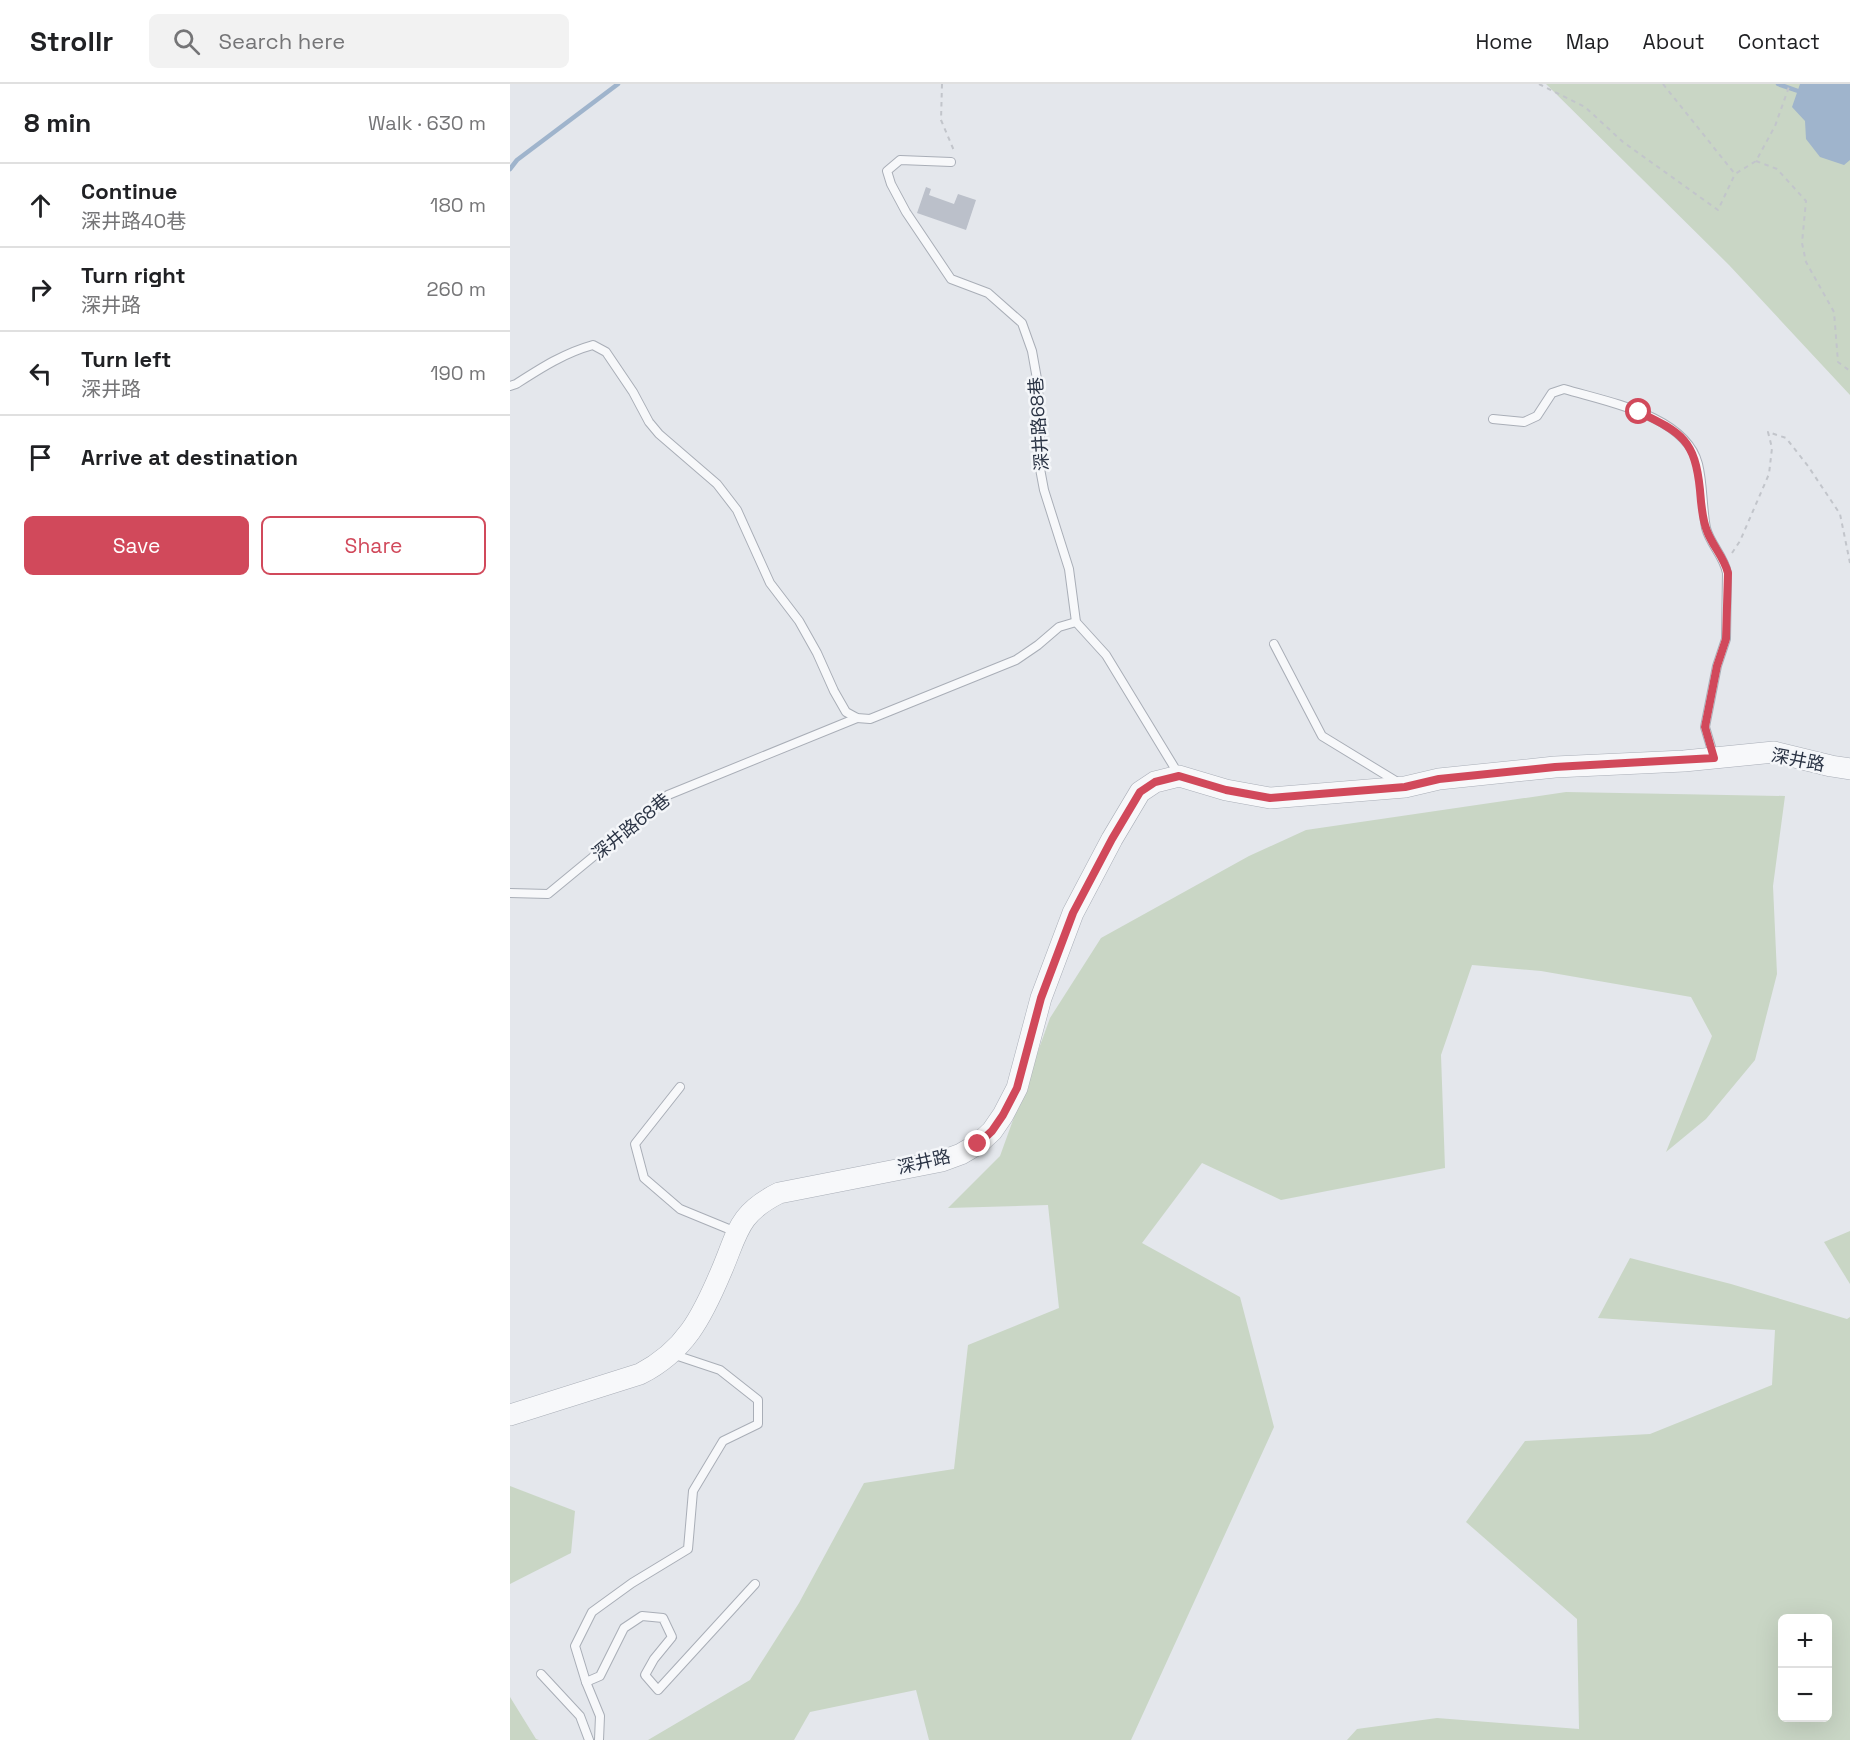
<!DOCTYPE html>
<html lang="en">
<head>
<meta charset="utf-8">
<style>
	:root { --surface:#fff; --page:#f2f2f2; --text:#202124; --muted:#757577; --line:#e0e0e0; --accent:#d1495b }
	body { margin:0; font-family:"Space Grotesk","Noto Sans TC",sans-serif; background:var(--page); color:var(--text) }
	.controls { position:absolute; right:18px; bottom:18px; display:grid; overflow:hidden; border-radius:9px; box-shadow:0 6px 24px #0002 }
	.controls button { width:54px; height:54px; display:grid; place-items:center; padding:0; border:0; border-bottom:2px solid var(--line); background:var(--surface); color:var(--text); font:30px sans-serif }
	.stop { position:absolute; width:18px; height:18px; margin:-14px; border:4px solid #d1495b; border-radius:50%; background:#fff }
	.stop.end { background:#d1495b; border-color:#fff; box-shadow:0 2px 6px #0008 }
	.list { margin:0; padding:0; list-style:none }
	h2 { display:flex; justify-content:space-between; align-items:center; height:78px; margin:0; padding:0 24px; font-size:26px }
	h2 small { font-size:20px; font-weight:400; color:var(--muted) }
	.list li { display:grid; grid-template-columns:39px 1fr auto; gap:18px; align-items:center; box-sizing:border-box; height:84px; padding:0 24px; border-top:2px solid var(--line) }
	.list b { display:block; font-size:22px; white-space:nowrap }
	.list p { margin:0; font-size:20px; white-space:nowrap; color:var(--muted) }
	.list em { font-size:20px; font-style:normal; color:var(--muted) }
	.actions { display:flex; gap:12px; padding:18px 24px }
	.actions a { flex:1; padding:14px 0; border:2px solid var(--accent); border-radius:9px; text-align:center; font-size:21px; color:var(--accent) }
	.actions .main { background:var(--accent); color:#fff }
	.icon { flex:none; width:33px; height:33px; fill:none; stroke:currentColor; stroke-width:2; stroke-linecap:round; stroke-linejoin:round }
	.map { position:relative; flex:none; width:1340px; height:1656px; overflow:hidden }
	header { display:flex; align-items:center; gap:36px; box-sizing:border-box; height:84px; padding:0 30px; background:var(--surface); border-bottom:2px solid var(--line) }
	header strong { font-size:28px }
	nav { display:flex; gap:33px; margin-inline-start:auto; font-size:21px }
	.search { width:420px; height:54px; background:var(--page); display:flex; align-items:center; gap:15px; box-sizing:border-box; padding:0 21px; border-radius:9px; color:var(--muted); font-size:22px }
	main { display:flex }
	aside { flex:1; background:var(--surface) }
	.map>svg:first-child { display:block }
	.green { fill:#c9d6c5; fill-rule:evenodd }
	.water { fill:#9fb4cc }
	.lines { fill:none; stroke-linecap:round; stroke-linejoin:round }
	.stream { stroke:#9fb4cc; stroke-width:4.5 }
	.building { fill:#bbc0ca }
	.service-casing { stroke:#a9aeb7; stroke-width:10 }
	.tertiary-casing { stroke:#a9aeb7; stroke-width:22 }
	.path { stroke:#c2c5cb; stroke-width:2; stroke-dasharray:4.5 4.5; stroke-linecap:butt }
	.service { stroke:#f7f8fa; stroke-width:8 }
	.tertiary { stroke:#f7f8fa; stroke-width:21 }
	.route { stroke:#d1495b; stroke-width:8 }
	.labels { text-anchor:middle; stroke-width:5; stroke-linejoin:round; paint-order:stroke }
	.street-label { font-size:18px; fill:#2b3445; stroke:#f4f6f9 }
</style>
</head>
<body>
<header>
<strong>Strollr</strong>
<div class="search"><svg class="icon" aria-label="search" viewBox="0 0 24 24"><circle cx="10" cy="10" r="6"/><path d="M15 15l6 6"/></svg>Search here</div>
<nav><a>Home</a><a>Map</a><a>About</a><a>Contact</a></nav>
</header>
<main>
<aside>
<h2>8 min<small>Walk · 630 m</small></h2>
<ul class="list">
<li><svg class="icon" aria-label="ahead" viewBox="0 0 24 24"><path d="M12 20V5M6 11l6-6 6 6"/></svg><div><b>Continue</b><p>深井路40巷</p></div><em>180 m</em></li>
<li><svg class="icon" aria-label="right" viewBox="0 0 24 24"><path d="M7 20v-9h11M14 6l5 5-5 5"/></svg><div><b>Turn right</b><p>深井路</p></div><em>260 m</em></li>
<li><svg class="icon" aria-label="left" viewBox="0 0 24 24"><path d="M17 20v-9H6M10 6l-5 5 5 5"/></svg><div><b>Turn left</b><p>深井路</p></div><em>190 m</em></li>
<li><svg class="icon" aria-label="arrive" viewBox="0 0 24 24"><path d="M6 21V4h12l-3 4 3 4H6"/></svg><div><b>Arrive at destination</b></div></li>
</ul>
<div class="actions"><a class="main">Save</a><a>Share</a></div>
</aside>
<div class="map">
<svg width="1340" height="1656" viewBox="0 0 1340 1656">
	<rect width="100%" height="100%" fill="#e4e7ec"/>
	<g class="green">
		<path d="M1036 0H1340V311L1219 181Z"/>
		<path d="M1056 708 1275 712 1263 802 1267 890 1245 976 1196 1035 1156 1068 1202 952 1181 913 1031 887 962 881 931 971 935 1084 771 1116 692 1079 632 1159 730 1213 764 1343 621 1656H419L406 1606 300 1628 284 1656H138L240 1596 289 1519 354 1399 444 1385 458 1261 549 1224 538 1121 438 1124 490 1072 540 934 591 854 739 772 796 746Z"/>
		<path d="M1340 1147V1200L1314 1158Z"/>
		<path d="M1120 1174 1221 1200 1337 1235 1340 1233V1656H837L847 1645 927 1634 1069 1645 1067 1535 956 1438 1015 1357 1140 1350 1262 1301 1265 1246 1088 1234ZM1272 1534H1318V1634H1272Z"/>
		<path d="M0 1402 65 1427 61 1469 0 1500Z"/>
		<path d="M0 1613 26 1655 29 1656H0Z"/>
	</g>
	<path class="water" d="M1290 0H1340V76L1334 81 1310 73 1296 55 1295 37 1282 23Z"/>
	<g class="lines">
		<g class="stream">
			<path d="M1268 0 1288 7"/>
			<path d="M0 85 7 76 108 0"/>
		</g>
	</g>
	<path class="building" d="M416 103 421 105 419 111 444 120 448 110 466 116 456 146 407 129Z"/>
	<g class="lines">
		<g class="service-casing">
			<g id="service">
				<path d="M441 78 390 76 377 87 381 100 396 128 441 195 478 209 512 239 522 267 527 295 531 340 528 374 534 406 559 485 566 538 596 571 669 691"/>
				<path d="M0 302 6 300C31 284 54 269 83 261L96 268 123 308 139 338 149 350 207 400 227 426 260 499 289 537 307 569 324 607 336 628 347 634 360 635 506 576 528 561 549 543 566 538"/>
				<path d="M983 335 1014 338 1027 332 1042 309 1054 305C1097 318 1175 331 1188 380 1193 400 1192 423 1196 444 1200 460 1214 472 1217 489L1216 555 1207 582 1195 643 1204 673"/>
				<path d="M764 560 812 652 889 699"/>
				<path d="M0 809 38 810 158 711 347 634"/>
				<path d="M170 1003 125 1060 134 1094 170 1125 226 1148"/>
				<path d="M31 1590 70 1632 79 1656"/>
				<path d="M76 1598 90 1592 114 1544 132 1532 153 1534 162 1553 144 1575 135 1591 148 1606 245 1500"/>
				<path d="M89 1656 90 1632 76 1598 65 1562 82 1528 122 1499 178 1465 183 1407 213 1357 248 1340V1316L210 1286 162 1270"/>
			</g>
		</g>
		<g class="tertiary-casing">
			<path id="tertiary" d="M0 1331 130 1290C175 1267 192 1233 211 1188 228 1149 227 1130 269 1109L432 1077 451 1070 468 1060 482 1047 493 1031 507 1004 531 914 563 829 602 755 630 708 645 698 669 692 716 706 760 714 895 703 929 695 1045 683 1174 677 1264 668 1321 682 1340 685"/>
		</g>
		<g class="path">
			<path d="M432 0 431 36 445 69"/>
			<path d="M1029 0 1075 23 1113 58 1208 126 1225 90"/>
			<path d="M1153 0 1225 90 1246 77 1265 42 1280 0"/>
			<path d="M1246 77 1267 85 1296 117 1292 159 1296 178 1324 228 1328 278 1340 287"/>
			<path d="M1222 469 1230 457 1259 390 1262 364 1258 348 1276 354 1298 382 1330 430 1340 479"/>
		</g>
		<use href="#service" class="service"/>
		<use href="#tertiary" class="tertiary"/>
	</g>
	<g class="lines">
		<path class="route" d="M468 1060 482 1047 493 1031 507 1004 531 914 563 829 602 755 630 708 645 698 669 692 716 706 760 714 895 703 929 695 1045 683 1204 674 1195 643 1207 582 1216 555 1218 489C1214 473 1203 463 1197 447 1192 435 1191 419 1190 406 1185 356 1172 349 1129 328"/>
	</g>
	<g class="labels">
		<g class="street-label">
			<text transform="translate(529 340) rotate(-94)" y="6">深井路68巷</text>
			<text transform="translate(1288 676) rotate(11)" y="6">深井路</text>
			<text transform="translate(121 743) rotate(-39)" y="6">深井路68巷</text>
			<text transform="translate(414 1078) rotate(-13)" y="6">深井路</text>
		</g>
	</g>
</svg>
<div class="controls">
<button>+</button>
<button>−</button>
</div>
<div class="stop" style="left:1129px;top:328px"></div>
<div class="stop end" style="left:468px;top:1060px"></div>
</div>
</main>
</body>
</html>
